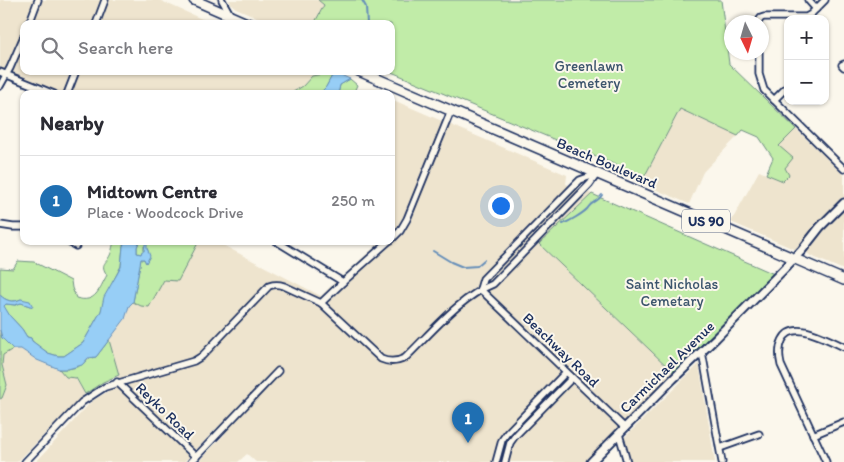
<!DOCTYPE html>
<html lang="en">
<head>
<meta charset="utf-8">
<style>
	:root { --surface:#fff; --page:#f7f7f7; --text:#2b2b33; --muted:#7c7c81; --line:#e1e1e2; --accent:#1f6fb2 }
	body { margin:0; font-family:Itim,sans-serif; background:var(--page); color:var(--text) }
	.controls { position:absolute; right:15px; top:15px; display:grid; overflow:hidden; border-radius:10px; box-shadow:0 1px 4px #0004 }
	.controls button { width:45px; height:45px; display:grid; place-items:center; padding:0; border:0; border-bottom:1px solid var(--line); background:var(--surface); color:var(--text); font:25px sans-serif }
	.compass { position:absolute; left:724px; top:15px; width:45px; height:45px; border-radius:50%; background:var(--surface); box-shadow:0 1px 4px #0004; rotate:175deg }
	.you { position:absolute; left:500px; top:205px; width:18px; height:18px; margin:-12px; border:4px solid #fff; border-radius:50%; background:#1a73e8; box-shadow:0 0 0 8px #1a73e833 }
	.badge { display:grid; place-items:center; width:32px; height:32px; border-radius:50%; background:var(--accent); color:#fff; font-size:16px; font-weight:700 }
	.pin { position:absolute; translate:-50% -41px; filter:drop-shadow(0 1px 2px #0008) }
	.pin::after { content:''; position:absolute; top:26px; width:18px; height:15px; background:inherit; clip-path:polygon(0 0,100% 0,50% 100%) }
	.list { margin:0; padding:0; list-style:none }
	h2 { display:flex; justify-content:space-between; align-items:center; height:65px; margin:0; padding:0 20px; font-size:21px }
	h2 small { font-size:16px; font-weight:400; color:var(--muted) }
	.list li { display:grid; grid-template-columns:32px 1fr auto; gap:15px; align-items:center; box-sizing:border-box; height:90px; padding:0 20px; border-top:1px solid var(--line) }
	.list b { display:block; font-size:19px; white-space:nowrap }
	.list p { margin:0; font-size:16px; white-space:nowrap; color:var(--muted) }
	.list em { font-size:16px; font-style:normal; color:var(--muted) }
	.icon { flex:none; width:28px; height:28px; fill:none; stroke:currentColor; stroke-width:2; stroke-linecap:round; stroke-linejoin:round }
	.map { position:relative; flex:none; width:844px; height:462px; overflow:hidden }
	.search { position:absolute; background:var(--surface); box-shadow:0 1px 4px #0004; left:20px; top:20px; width:375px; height:55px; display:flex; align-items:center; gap:12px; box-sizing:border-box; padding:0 18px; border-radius:10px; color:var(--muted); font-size:19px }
	.panel { position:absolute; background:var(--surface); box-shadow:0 1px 4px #0004; left:20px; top:90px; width:375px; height:155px; border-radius:10px }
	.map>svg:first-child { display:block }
	.built { fill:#eee4ce }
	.green { fill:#c1eca8; stroke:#6e8e83 }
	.water { fill:#97cef6; stroke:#658eb9 }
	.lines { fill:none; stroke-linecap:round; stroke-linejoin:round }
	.stream { stroke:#658eb9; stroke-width:2 }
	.minor-casing { stroke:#1b2f5e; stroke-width:9 }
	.tertiary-casing { stroke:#1b2f5e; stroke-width:11 }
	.trunk-casing { stroke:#1b2f5e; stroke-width:12 }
	.minor { stroke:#fbf7ec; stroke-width:5.5 }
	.tertiary { stroke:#fbf7ec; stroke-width:7 }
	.trunk { stroke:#fbf7ec; stroke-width:9 }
	.labels { text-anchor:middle; stroke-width:4; stroke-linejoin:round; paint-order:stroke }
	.shield { fill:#fbf7ec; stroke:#5e6b89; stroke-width:1 }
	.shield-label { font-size:14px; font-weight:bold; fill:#1b2f5e }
	.park-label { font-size:15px; fill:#3c556d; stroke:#fbf7ec }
	.street-label { font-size:15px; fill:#1b2f5e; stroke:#fbf7ec }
</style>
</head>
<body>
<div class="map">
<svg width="844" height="462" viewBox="0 0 844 462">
	<rect width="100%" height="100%" fill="#fbf7ec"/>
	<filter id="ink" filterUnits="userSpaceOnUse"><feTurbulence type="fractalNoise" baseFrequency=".02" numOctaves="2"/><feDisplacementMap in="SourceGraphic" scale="10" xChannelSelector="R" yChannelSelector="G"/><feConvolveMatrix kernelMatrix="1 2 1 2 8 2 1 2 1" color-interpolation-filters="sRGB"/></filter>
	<g filter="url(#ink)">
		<g class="built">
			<path d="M0 0H159L213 24H24V71H320L324 73 312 76 303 86 290 94H64L0 69Z"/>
			<path d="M229 0H318L324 5 314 24H273L236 8 231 4Z"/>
			<path d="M391 99 567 175 566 184 592 194 539 244 673 372 585 462H256L247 454 238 462H198L225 434 217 428 184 462H36L92 401 107 392 119 375 109 340 125 319 129 306 133 302 141 306 164 280 178 281 199 241H215L321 296 335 282 343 276 381 241H391V232L393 230 391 227Z"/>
			<path d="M680 109 738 136 703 172 689 204 641 183Z"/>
			<path d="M796 129 844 175V198L816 225 799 247 794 249 731 222 759 171 783 181 785 168 779 146Z"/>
			<path d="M844 208V270L811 256 807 253 809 246Z"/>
			<path d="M13 349H21L37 360 59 369 66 377 75 378 85 394 17 462H1L0 399 2 398 7 385 2 365 3 354Z"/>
			<path d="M699 364 715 462H631L624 438Z"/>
		</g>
		<g class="green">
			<path d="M318 0H721L729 64 796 129 779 146 793 158 785 168 789 175 783 181 766 174 773 158 759 137 743 130 738 136 680 109 641 183 622 171 623 168 389 71H391V24H314L324 5Z"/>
			<path d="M334 72 326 87 319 94H290L303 86 312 76Z"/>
			<path d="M350 79 357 85 353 94H338L340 85Z"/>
			<path d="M592 194 774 274 673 372 539 244Z"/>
			<path d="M114 241H125L123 246 121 266 105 297 101 311 83 343 64 356H58L48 353 32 341 31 338 27 337 22 329 10 316 3 306 6 304 15 305 21 303 30 306 21 299C13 303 6 301 0 295V268L13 269 18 261 34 262 71 281 72 288 76 298C96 304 99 289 107 275 99 263 107 264 111 253 112 250 113 245 114 241Z"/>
			<path d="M142 241H199L178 281 164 280 149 307 141 306 133 302 141 259H144L146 263C148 257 151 250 144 246V251L141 254 137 253V247L139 242Z"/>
			<path d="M0 330 2 338 13 349 3 355 2 365 7 385 2 398 0 399Z"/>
			<path d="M109 340 119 375 103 382 85 394 76 378 66 377 59 369C66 369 74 369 81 365 88 361 85 359 96 357Z"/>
		</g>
		<g class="water">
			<path d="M334 72 350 79 340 85 338 94H319L326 87Z"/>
			<path d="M125 241H142L139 242 137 247V253L141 254 142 251H144L145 244 147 243V248L150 256 146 263 144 259H141L133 302 129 306 125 319 96 357 88 358 82 365 68 369H59L37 360 21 349H13L2 338 0 330V295C6 301 13 303 21 299L30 301 33 307 21 303 15 305 6 304 4 306 10 316 22 329 27 337 31 338 32 341 48 353 58 356H64L83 343 101 311 104 297 121 267 123 246Z"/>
		</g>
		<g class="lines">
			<g class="stream">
				<path d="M362 0 366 7 367 24"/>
				<path d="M340 75 342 71"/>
				<path d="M563 224C570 221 582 214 587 209 589 207 590 204 593 203 597 200 599 200 602 195"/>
				<path d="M433 251 451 262 463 267 477 266 484 260"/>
			</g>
			<g class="minor-casing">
				<g id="minor">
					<path d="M222 0 231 16"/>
					<path d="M808 0 816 9"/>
					<path d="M758 22 761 18 764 17H806L811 14 825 0"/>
					<path d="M29 24 38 0"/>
					<path d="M96 24 105 0"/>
					<path d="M759 52V74L764 90 844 169"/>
					<path d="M844 64 842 65 844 67"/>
					<path d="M0 72 54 94"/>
					<path d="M0 86 10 68 24 36"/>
					<path d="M67 94 76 71"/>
					<path d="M774 100 788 86"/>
					<path d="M0 225 13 227H24"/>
					<path d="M391 240 400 231 407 219 451 111"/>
					<path d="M67 241 76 246 78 241"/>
					<path d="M276 241 343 282"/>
					<path d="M480 289 625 428"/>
					<path d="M480 289 483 279 580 180 597 174"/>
					<path d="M321 303 343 282 389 241"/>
					<path d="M702 352 722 462"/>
					<path d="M117 382 196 457"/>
					<path d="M619 434 627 462"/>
					<path d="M813 435 844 422"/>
					<path d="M720 448 759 434"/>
					<path d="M25 462 82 402 105 387 194 361 202 356 269 286C275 284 278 284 284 286L321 303 381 359C390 363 397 362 405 358 431 333 460 297 493 284L590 184 597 174"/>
					<path d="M191 462 278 371"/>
					<path d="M496 462 502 440 507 433 566 372"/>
					<path d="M505 462 510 443 515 436 572 378"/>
					<path d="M826 462 781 365C777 348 781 327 804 331 814 333 834 342 844 347"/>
				</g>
			</g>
			<g class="tertiary-casing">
				<path id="tertiary" d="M591 462 673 379 716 338 785 268 802 250 820 227 844 203"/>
			</g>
			<g class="trunk-casing">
				<g id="trunk">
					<path d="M194 0 249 24"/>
					<path d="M359 71 844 280"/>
				</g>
			</g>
			<use href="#minor" class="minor"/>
			<use href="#tertiary" class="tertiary"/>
			<use href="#trunk" class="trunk"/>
		</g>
	</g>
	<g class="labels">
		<rect class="shield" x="682" y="209.5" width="48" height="23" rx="4"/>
		<g class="shield-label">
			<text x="706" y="226">US 90</text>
		</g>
		<g class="park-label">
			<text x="589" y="71">Greenlawn<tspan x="589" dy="17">Cemetery</tspan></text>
			<text x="672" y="289">Saint Nicholas<tspan x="672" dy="17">Cemetary</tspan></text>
		</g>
		<g class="street-label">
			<text transform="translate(607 163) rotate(23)" y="5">Beach Boulevard</text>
			<text transform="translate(561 350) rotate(44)" y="5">Beachway Road</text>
			<text transform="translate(667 367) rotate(-44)" y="5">Carmichael Avenue</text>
			<text transform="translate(165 411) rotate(44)" y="5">Reyko Road</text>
		</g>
	</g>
</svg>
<div class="controls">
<button>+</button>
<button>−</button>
</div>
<svg class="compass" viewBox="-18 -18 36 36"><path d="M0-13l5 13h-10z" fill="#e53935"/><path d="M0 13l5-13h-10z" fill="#7c7c81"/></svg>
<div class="you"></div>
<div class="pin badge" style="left:468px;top:443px">1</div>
<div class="search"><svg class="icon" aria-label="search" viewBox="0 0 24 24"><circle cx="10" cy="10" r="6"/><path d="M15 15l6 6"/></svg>Search here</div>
<section class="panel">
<h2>Nearby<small></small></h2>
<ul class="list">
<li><span class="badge">1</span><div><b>Midtown Centre</b><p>Place · Woodcock Drive</p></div><em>250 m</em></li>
</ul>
</section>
</div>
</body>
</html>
